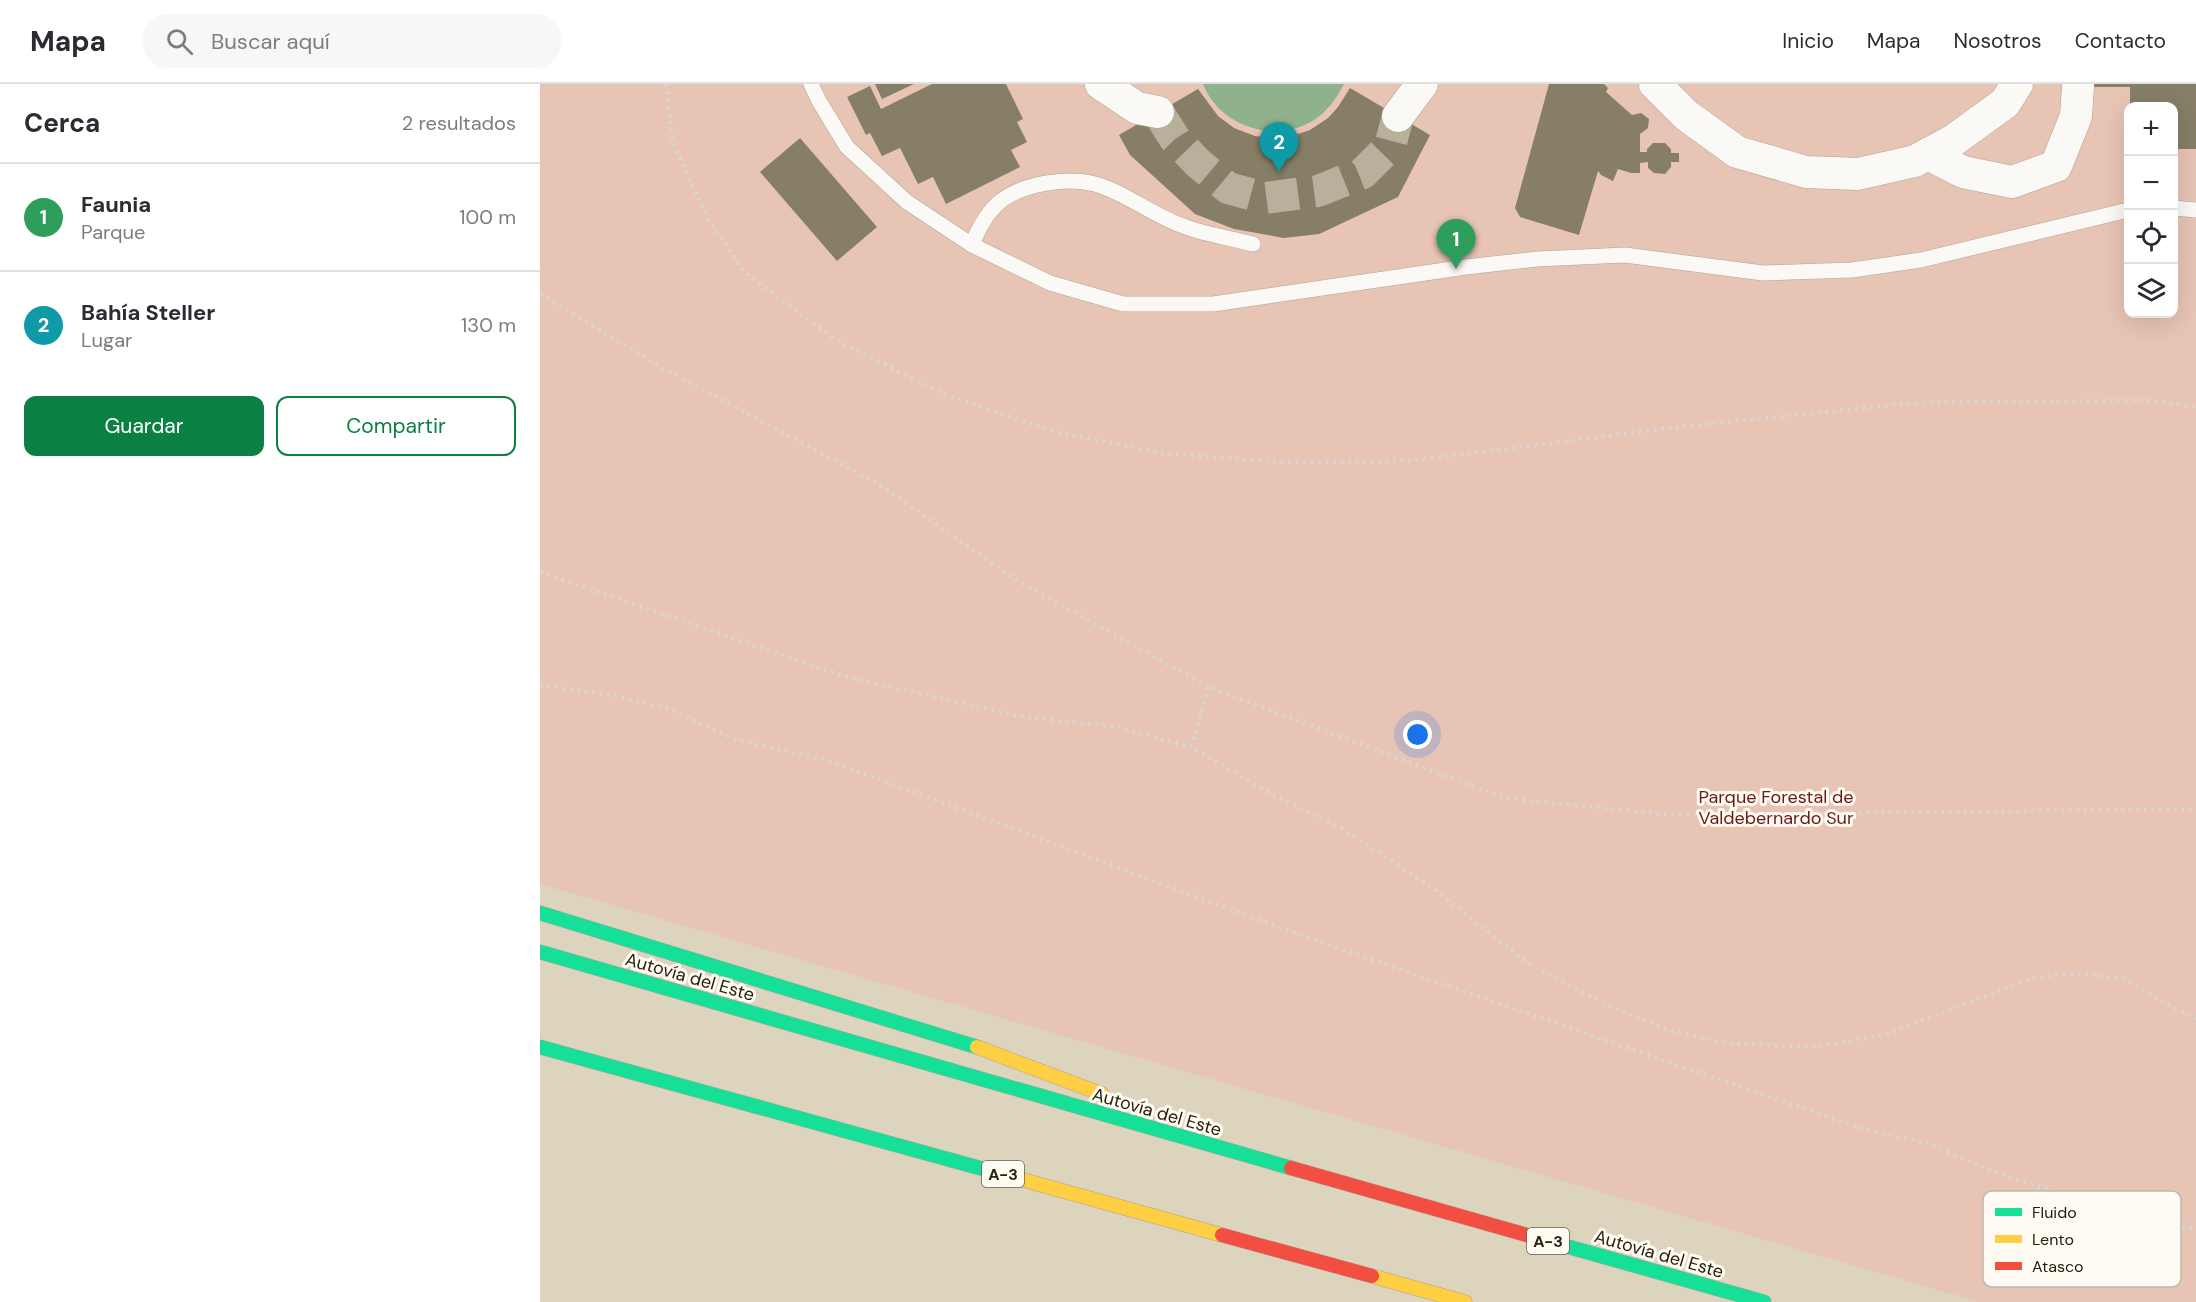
<!DOCTYPE html>
<html lang="es">
<head>
<meta charset="utf-8">
<style>
	:root { --surface:#fff; --page:#f7f7f7; --text:#2b2b33; --muted:#7c7c81; --line:#e1e1e2; --accent:#0b8043 }
	body { margin:0; font-family:"DM Sans",sans-serif; background:var(--page); color:var(--text) }
	.controls { position:absolute; right:18px; top:18px; display:grid; overflow:hidden; border-radius:12px; box-shadow:0 6px 24px #0002 }
	.controls button { width:54px; height:54px; display:grid; place-items:center; padding:0; border:0; border-bottom:2px solid var(--line); background:var(--surface); color:var(--text); font:30px sans-serif }
	.you { position:absolute; left:878px; top:651px; width:21px; height:21px; margin:-15px; border:4px solid #fff; border-radius:50%; background:#1a73e8; box-shadow:0 0 0 9px #1a73e833 }
	.badge { display:grid; place-items:center; width:39px; height:39px; border-radius:50%; background:var(--accent); color:#fff; font-size:20px; font-weight:700 }
	.pin { position:absolute; translate:-50% -50px; filter:drop-shadow(0 2px 3px #0008) }
	.pin::after { content:''; position:absolute; top:32px; width:21px; height:18px; background:inherit; clip-path:polygon(0 0,100% 0,50% 100%) }
	.list { margin:0; padding:0; list-style:none }
	h2 { display:flex; justify-content:space-between; align-items:center; height:78px; margin:0; padding:0 24px; font-size:26px }
	h2 small { font-size:20px; font-weight:400; color:var(--muted) }
	.list li { display:grid; grid-template-columns:39px 1fr auto; gap:18px; align-items:center; box-sizing:border-box; height:108px; padding:0 24px; border-top:2px solid var(--line) }
	.list b { display:block; font-size:22px; white-space:nowrap }
	.list p { margin:0; font-size:20px; white-space:nowrap; color:var(--muted) }
	.list em { font-size:20px; font-style:normal; color:var(--muted) }
	.actions { display:flex; gap:12px; padding:18px 24px }
	.actions a { flex:1; padding:14px 0; border:2px solid var(--accent); border-radius:12px; text-align:center; font-size:21px; color:var(--accent) }
	.actions .main { background:var(--accent); color:#fff }
	.icon { flex:none; width:33px; height:33px; fill:none; stroke:currentColor; stroke-width:2; stroke-linecap:round; stroke-linejoin:round }
	.map { position:relative; flex:none; width:1656px; height:1218px; overflow:hidden }
	header { display:flex; align-items:center; gap:36px; box-sizing:border-box; height:84px; padding:0 30px; background:var(--surface); border-bottom:2px solid var(--line) }
	header strong { font-size:28px }
	nav { display:flex; gap:33px; margin-inline-start:auto; font-size:21px }
	.search { width:420px; height:54px; background:var(--page); display:flex; align-items:center; gap:15px; box-sizing:border-box; padding:0 21px; border-radius:33px; color:var(--muted); font-size:22px }
	main { display:flex }
	aside { flex:1; background:var(--surface) }
	.map>svg:first-child { display:block }
	.green { fill:#e8c4b5; fill-rule:evenodd }
	.water { fill:#8fb18b }
	.building { fill:#867e66 }
	.lines { fill:none; stroke-linecap:round; stroke-linejoin:round }
	.street-tunnel { stroke:#b8b09b; stroke-width:32; stroke-dasharray:32 16; stroke-linecap:butt }
	.lane-casing { stroke:#aca594; stroke-width:16 }
	.street-casing { stroke:#aca594; stroke-width:33 }
	.fast-casing { stroke:#aca09b; stroke-width:15 }
	.slow-casing { stroke:#aca09b; stroke-width:15 }
	.jam-casing { stroke:#aca09b; stroke-width:15 }
	.path { stroke:#d8d5ce; stroke-width:4; stroke-dasharray:3 4.5; stroke-linecap:butt }
	.lane { stroke:#faf9f5; stroke-width:15 }
	.street { stroke:#faf9f5; stroke-width:32 }
	.fast { stroke:#16e098; stroke-width:14 }
	.slow { stroke:#ffcf43; stroke-width:14 }
	.jam { stroke:#f24e42; stroke-width:14 }
	.labels { text-anchor:middle; stroke-width:6; stroke-linejoin:round; paint-order:stroke }
	.shield { fill:#fffbf3; stroke:#676255; stroke-width:1.5 }
	.shield-label { font-size:16px; font-weight:bold; fill:#262011 }
	.park-label { font-size:18px; fill:#6a1912; stroke:#fffbf3 }
	.street-label { font-size:18px; fill:#262011; stroke:#fffbf3 }
	.key { fill:#fffbf3; stroke:#beb9af; stroke-width:1.5 }
	.key-label { font-size:16px; fill:#262011 }
</style>
</head>
<body>
<header>
<strong>Mapa</strong>
<div class="search"><svg class="icon" aria-label="search" viewBox="0 0 24 24"><circle cx="10" cy="10" r="6"/><path d="M15 15l6 6"/></svg>Buscar aquí</div>
<nav><a>Inicio</a><a>Mapa</a><a>Nosotros</a><a>Contacto</a></nav>
</header>
<main>
<aside>
<h2>Cerca<small>2 resultados</small></h2>
<ul class="list">
<li><span class="badge" style="background:#2e9e5b">1</span><div><b>Faunia</b><p>Parque</p></div><em>100 m</em></li>
<li><span class="badge" style="background:#0f9aa8">2</span><div><b>Bahía Steller</b><p>Lugar</p></div><em>130 m</em></li>
</ul>
<div class="actions"><a class="main">Guardar</a><a>Compartir</a></div>
</aside>
<div class="map">
<svg width="1656" height="1218" viewBox="0 0 1656 1218">
	<rect width="100%" height="100%" fill="#ddd4bd"/>
	<path class="green" d="M0 0H1656V1218H1439L0 800ZM1588 22H1634V230H1588Z"/>
	<path class="water" d="M663 0H804C799 10 791 22 782 30 744 63 681 46 663 0Z"/>
	<g class="building">
		<path d="M335 0H374L342 15Z"/>
		<path d="M392 0H466L483 35 477 38 487 58 471 66 480 83 406 120 393 93 378 100 360 64 342 72 330 49 326 51 307 13 330 2 341 25Z"/>
		<path d="M1009 0H1064L1068 4 1066 8 1092 31 1101 29 1109 35 1108 44 1100 50V68H1107V65L1113 59H1125L1131 65V69H1139V78H1131V83L1125 90 1114 89 1108 84V78L1100 79V89H1091L1078 85 1073 97 1061 91 1058 87 1039 151 980 133 975 124Z"/>
		<path d="M1527 0H1656V65H1634V22H1590V3H1524Z"/>
		<path d="M810 4 890 51 858 113 779 150 744 154 694 145 655 130 590 71 579 51 658 5 678 32 694 44 715 52 730 54 755 51 770 46 788 34 798 23Z"/>
		<path d="M260 54 337 143 297 177 220 88Z"/>
	</g>
	<g class="lines">
		<path class="street-tunnel" d="M618 28 635 55 658 79 688 104 725 114 778 107 823 89 850 62 858 32"/>
		<g class="lane-casing">
			<g id="lane">
				<path d="M271 0 279 17 307 63 367 118 432 161 510 199 583 220H673L926 183 997 175 1085 171 1223 189 1312 186 1381 176 1588 126"/>
				<path d="M1634 124 1656 126"/>
				<path d="M432 161C438 145 448 127 462 116 485 99 528 93 555 100 587 109 614 133 646 143 667 151 691 154 713 160"/>
			</g>
		</g>
		<g class="street-casing">
			<g id="street">
				<path d="M561 0 597 24 618 28"/>
				<path d="M1115 0 1146 31 1197 68 1266 88 1318 90 1375 77 1414 56 1465 19 1477 0"/>
				<path d="M858 32 882 0"/>
				<path d="M1388 70 1423 88 1472 98 1516 82 1536 32 1538 3"/>
			</g>
		</g>
		<g class="fast-casing">
			<g id="fast">
				<path d="M0 829 437 963"/>
				<path d="M0 868 751 1084"/>
				<path d="M0 963 480 1095"/>
				<path d="M1015 1159 1224 1218"/>
			</g>
		</g>
		<g class="slow-casing">
			<g id="slow">
				<path d="M437 963 562 1010"/>
				<path d="M480 1095 682 1151"/>
				<path d="M832 1192 925 1218"/>
			</g>
		</g>
		<g class="jam-casing">
			<g id="jam">
				<path d="M751 1084 1015 1159"/>
				<path d="M682 1151 832 1192"/>
			</g>
		</g>
		<g class="path">
			<path d="M126 0 133 59 167 133 205 189 296 256 404 310 512 347 621 369 739 378 870 377 1146 342 1373 319 1607 316 1656 323"/>
			<path d="M0 210 121 283 340 401 478 497 669 603 964 714 1130 731 1656 725"/>
			<path d="M0 488 307 593 478 632 578 643 651 663"/>
			<path d="M0 601 77 612 132 626 193 655 290 677 763 852 1320 1044 1389 1060 1457 1089 1606 1138 1656 1145"/>
			<path d="M669 603 651 663 726 707 804 746 887 800 992 882 1067 921 1126 945 1185 959 1272 963 1345 951 1492 894 1537 889 1585 895 1627 920 1656 935"/>
		</g>
		<use href="#lane" class="lane"/>
		<use href="#street" class="street"/>
		<use href="#fast" class="fast"/>
		<use href="#slow" class="slow"/>
		<use href="#jam" class="jam"/>
	</g>
	<g class="labels">
		<g class="shield">
			<rect x="442" y="1077" width="42" height="26" rx="4.5"/>
			<rect x="987" y="1144" width="42" height="26" rx="4.5"/>
		</g>
		<g class="shield-label">
			<text x="463" y="1096">A-3</text>
			<text x="1008" y="1163">A-3</text>
		</g>
		<g class="park-label">
			<text x="1236" y="719">Parque Forestal de<tspan x="1236" dy="21">Valdebernardo Sur</tspan></text>
		</g>
		<g class="street-label">
			<text transform="translate(150 893) rotate(16)" y="6">Autovía del Este</text>
			<text transform="translate(617 1028) rotate(16)" y="6">Autovía del Este</text>
			<text transform="translate(1119 1170) rotate(16)" y="6">Autovía del Este</text>
		</g>
	</g>
	<rect x="1443" y="1107" width="198" height="96" rx="9" class="key"/>
	<rect x="1455" y="1124" width="27" height="8" fill="#16e098"/>
	<rect x="1455" y="1151" width="27" height="8" fill="#ffcf43"/>
	<rect x="1455" y="1178" width="27" height="8" fill="#f24e42"/>
	<g class="key-label">
		<text x="1492" y="1134">Fluido</text>
		<text x="1492" y="1161">Lento</text>
		<text x="1492" y="1188">Atasco</text>
	</g>
</svg>
<div class="controls">
<button>+</button>
<button>−</button>
<button><svg class="icon" aria-label="locate" viewBox="0 0 24 24"><circle cx="12" cy="12" r="6"/><path d="M12 2v4M12 18v4M2 12h4M18 12h4"/></svg></button>
<button><svg class="icon" aria-label="layers" viewBox="0 0 24 24"><path d="M12 4l9 5-9 5-9-5zM3 14l9 5 9-5"/></svg></button>
</div>
<div class="you"></div>
<div class="pin badge" style="left:916px;top:185px;background:#2e9e5b">1</div>
<div class="pin badge" style="left:739px;top:88px;background:#0f9aa8">2</div>
</div>
</main>
</body>
</html>
